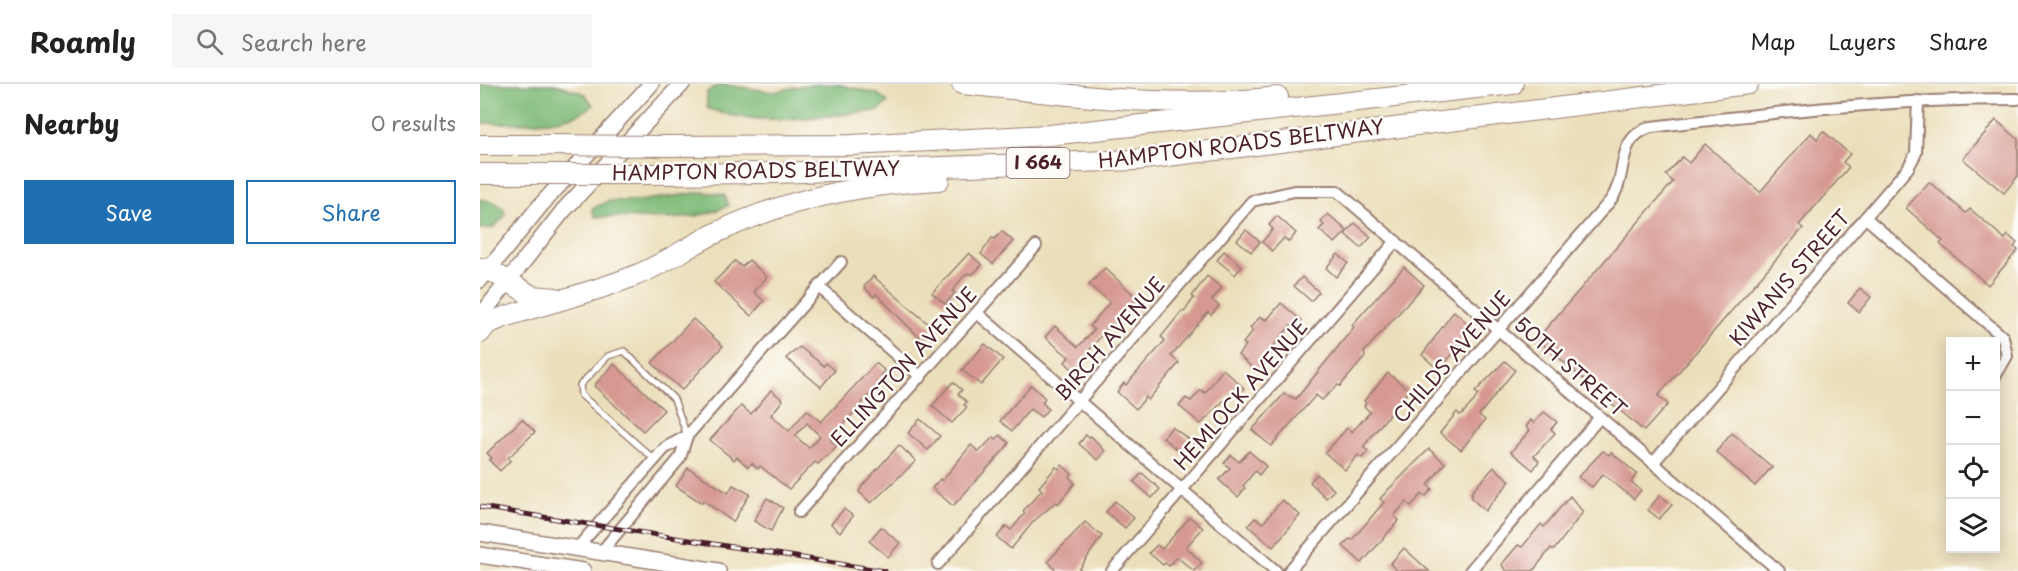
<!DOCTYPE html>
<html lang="en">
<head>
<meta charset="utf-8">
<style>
	:root { --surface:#fff; --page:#f6f6f6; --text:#222; --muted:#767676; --line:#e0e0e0; --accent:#1f6fb2 }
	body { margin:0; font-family:"Playpen Sans",sans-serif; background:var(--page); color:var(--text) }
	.controls { position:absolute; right:18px; bottom:18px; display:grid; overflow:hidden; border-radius:0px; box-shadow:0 3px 15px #0003 }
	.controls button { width:54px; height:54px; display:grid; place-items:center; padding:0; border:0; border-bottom:2px solid var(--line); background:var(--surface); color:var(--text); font:30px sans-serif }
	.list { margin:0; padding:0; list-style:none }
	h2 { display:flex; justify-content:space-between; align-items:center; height:78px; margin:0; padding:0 24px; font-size:26px }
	h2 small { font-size:20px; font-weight:400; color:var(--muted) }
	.actions { display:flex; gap:12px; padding:18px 24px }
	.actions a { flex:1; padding:14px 0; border:2px solid var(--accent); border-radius:0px; text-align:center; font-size:21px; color:var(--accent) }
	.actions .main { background:var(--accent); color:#fff }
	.icon { flex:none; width:33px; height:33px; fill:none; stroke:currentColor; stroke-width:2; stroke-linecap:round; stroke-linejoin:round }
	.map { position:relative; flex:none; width:1538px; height:487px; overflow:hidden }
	header { display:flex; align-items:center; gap:36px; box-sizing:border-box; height:84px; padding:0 30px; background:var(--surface); border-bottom:2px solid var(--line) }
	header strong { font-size:28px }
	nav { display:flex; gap:33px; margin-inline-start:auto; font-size:21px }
	.search { width:420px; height:54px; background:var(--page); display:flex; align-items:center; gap:15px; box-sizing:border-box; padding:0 21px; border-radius:0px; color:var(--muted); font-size:22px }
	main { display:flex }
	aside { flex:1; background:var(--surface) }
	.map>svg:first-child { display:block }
	.forest { fill:#80bb79; stroke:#656d52; stroke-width:1.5 }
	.building { fill:#d69891; fill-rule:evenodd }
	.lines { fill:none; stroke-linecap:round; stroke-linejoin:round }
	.lane-casing { stroke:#9a7f73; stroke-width:8 }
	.street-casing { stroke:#9a7f73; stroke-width:14 }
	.secondary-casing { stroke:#9a7f73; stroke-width:18 }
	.highway-casing { stroke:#9a7f73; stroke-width:22 }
	.lane { stroke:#fff; stroke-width:5 }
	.street { stroke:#fff; stroke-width:10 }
	.secondary { stroke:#fff; stroke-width:15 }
	.highway { stroke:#fff; stroke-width:20 }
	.rail-casing { stroke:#4a1f2b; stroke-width:5 }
	.rail { stroke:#fdfcf7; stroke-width:3; stroke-dasharray:9; stroke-linecap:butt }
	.highway-bridge-casing { stroke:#9a7f73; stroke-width:22; stroke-linecap:butt }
	.highway-bridge { stroke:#fff; stroke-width:20 }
	.labels { text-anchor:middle; stroke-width:5; stroke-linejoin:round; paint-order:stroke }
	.shield { fill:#fdfcf7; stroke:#806168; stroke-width:1.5 }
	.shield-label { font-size:18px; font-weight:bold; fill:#4a1f2b }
	.street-label { font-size:20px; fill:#4a1f2b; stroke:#fdfcf7 }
</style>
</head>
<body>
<header>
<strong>Roamly</strong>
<div class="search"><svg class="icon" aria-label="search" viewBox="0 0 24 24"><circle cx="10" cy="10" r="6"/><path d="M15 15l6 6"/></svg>Search here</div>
<nav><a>Map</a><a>Layers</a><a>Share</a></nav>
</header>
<main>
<aside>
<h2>Nearby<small>0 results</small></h2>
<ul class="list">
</ul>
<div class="actions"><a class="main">Save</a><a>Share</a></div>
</aside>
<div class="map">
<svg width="1538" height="487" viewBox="0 0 1538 487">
	<rect width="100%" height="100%" fill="#fdfcf7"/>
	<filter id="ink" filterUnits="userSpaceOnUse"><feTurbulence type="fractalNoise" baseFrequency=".0167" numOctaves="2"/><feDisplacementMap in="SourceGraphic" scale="12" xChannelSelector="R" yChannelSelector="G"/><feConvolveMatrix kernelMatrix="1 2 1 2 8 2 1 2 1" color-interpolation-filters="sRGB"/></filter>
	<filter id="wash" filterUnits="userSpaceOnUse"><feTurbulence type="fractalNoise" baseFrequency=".008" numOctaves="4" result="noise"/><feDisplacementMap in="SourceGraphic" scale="24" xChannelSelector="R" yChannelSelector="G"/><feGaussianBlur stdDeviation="1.35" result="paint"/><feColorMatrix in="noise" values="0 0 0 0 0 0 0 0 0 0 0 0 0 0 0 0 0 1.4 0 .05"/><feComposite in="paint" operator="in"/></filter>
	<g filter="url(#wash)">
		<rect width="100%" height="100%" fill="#ebdfbb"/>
		<g class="forest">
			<path d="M0 0H75L105 10 113 21C93 42 29 39 0 39Z"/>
			<path d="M240 0 294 8 324 1 357 0 398 10 408 18 398 27C343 31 279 45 227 24V8Z"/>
			<path d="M224 108 244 111 249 121C202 144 163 131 115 133L112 125 128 117H158Z"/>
			<path d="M0 115 14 118 24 125 25 132 13 144 0 145Z"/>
		</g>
		<g id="blocks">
			<g class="building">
				<path d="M1516 36 1538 55V92L1524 109 1483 75Z"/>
				<path d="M1343 47 1370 70 1363 78 1369 83 1319 141 1323 144 1178 312 1188 320 1164 347 1057 255 1193 98 1186 91 1202 73 1209 79 1225 60 1280 108 1331 49 1337 55Z"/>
				<path d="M1449 98 1486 129 1490 125 1525 155 1528 151 1537 159 1534 163 1538 166 1508 201 1460 160 1463 157 1426 124Z"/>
				<path d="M848 130 867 147 855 159 839 146 844 141 841 138Z"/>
				<path d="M797 132 816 149 809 158 804 154 792 167 782 158 793 145 789 141Z"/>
				<path d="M875 139 891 153 881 164 865 150Z"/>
				<path d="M766 146 780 158 771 168 757 156Z"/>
				<path d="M522 147 533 157 513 180 501 170 512 154 515 155Z"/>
				<path d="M744 167 762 182 755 191 737 176Z"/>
				<path d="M489 169 502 181 492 191 489 189 484 192 472 207 475 209 465 220 452 209Z"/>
				<path d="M858 170 868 179 856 193 846 184Z"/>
				<path d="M269 176 287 193 274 208 284 217 271 232 234 198 255 177 262 183Z"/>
				<path d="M924 183 944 201 884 268 885 273 860 302 858 301 842 316 836 311 791 362 772 346 804 310 816 315 874 243 872 241Z"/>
				<path d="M625 184 658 215 653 221 656 223 637 245 631 240 608 268 610 270 594 287 585 278 589 273 565 253 575 242 598 263 614 246 610 242 630 218 609 201Z"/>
				<path d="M393 192 453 244 445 253 441 250 439 253 396 210 394 213 384 203Z"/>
				<path d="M727 192 742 204 732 216 739 222 731 231 728 228 691 272 699 279 668 316 666 313 656 325 637 308 644 299 646 301 683 259 685 256 681 253 702 227 704 228 714 214 712 212Z"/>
				<path d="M822 193 839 208 831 217 814 202Z"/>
				<path d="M1380 204 1391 213 1379 228 1368 219Z"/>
				<path d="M801 219 821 236 814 243 811 241 790 266 792 268 784 279 778 287 775 286 758 271 766 261 763 259 773 247 770 244 780 233 787 236Z"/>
				<path d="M974 227 994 245 959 286 942 271Z"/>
				<path d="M213 235 243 262 202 306 172 279Z"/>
				<path d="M505 260 523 275 501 301 482 286Z"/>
				<path d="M320 263 344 282 346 279 355 286 341 303 306 274Z"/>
				<path d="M1025 277 1035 286 999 331 1005 336 981 366 960 349 977 328 980 331 983 329 994 317 998 310 995 308Z"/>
				<path d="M396 279 405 287 401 291 404 294 350 356 357 362 338 380 335 378 309 405 280 382 278 385 272 379 268 383 257 373 254 376 230 356 261 322 271 330 291 306 303 316 291 331 309 347 327 326 341 338ZM327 339 340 352 329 364 315 352Z"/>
				<path d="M134 280 184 326 163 347 114 302Z"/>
				<path d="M743 285 764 304 758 311 753 307 721 340 699 322 706 314 711 317 721 306 725 309Z"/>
				<path d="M908 289 929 306 883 363 888 367 882 374 878 371 865 386 845 369 867 344 872 348 890 328 884 322 886 319 884 317Z"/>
				<path d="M473 298 482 306 478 310 487 318 484 321 487 323 472 339 452 322Z"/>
				<path d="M551 301 565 314 562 318 568 325 561 333 550 325 532 347 520 337Z"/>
				<path d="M1064 328 1077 338 1071 345 1075 349 1054 372 1059 377 1053 386 1031 368 1050 346 1046 343 1051 336 1054 339Z"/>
				<path d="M42 335 55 348 28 374 30 377 20 387 9 376 12 374 7 369Z"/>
				<path d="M440 335 460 352 448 366 428 349Z"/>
				<path d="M692 343 714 359 704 371 683 354Z"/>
				<path d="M1252 349 1292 383 1275 402 1236 368Z"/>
				<path d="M520 351 529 359 525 365 473 422 452 404 460 395 462 397 491 361 499 368 513 353 516 356Z"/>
				<path d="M606 351 609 354 611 352 625 367 618 376 599 360Z"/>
				<path d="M419 361 436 377 391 419 379 408 382 402Z"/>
				<path d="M949 365 965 379 948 401 952 405 945 413 942 410 931 422 926 418 914 432 919 436 882 479 863 462 869 455 872 456 904 418 900 415 907 407Z"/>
				<path d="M769 367 786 382 779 391 775 387 763 402 765 404 758 413 739 396 750 384 744 379 751 371 759 378Z"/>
				<path d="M1123 367 1129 371 1131 368 1157 390 1151 398 1161 406 1154 415 1123 390 1112 403 1098 393Z"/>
				<path d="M582 381 592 390 589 393 595 399 578 420 576 418 554 437 531 465 517 453 526 442 531 446 545 429 543 427 562 406 559 403 576 383 579 385Z"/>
				<path d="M1014 383 1030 397 1005 427 991 414 993 411 991 409Z"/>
				<path d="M208 384 248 409 253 401 270 410 253 438 223 416 222 419 196 402Z"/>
				<path d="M662 389 680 405 672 414 654 398Z"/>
				<path d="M837 390 854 406 846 414 830 398Z"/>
				<path d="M1180 411 1192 421 1179 435 1168 426Z"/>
				<path d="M1090 412 1103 428 1074 466 1071 464 1053 487H1027L1023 483 1022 480 1038 461 1042 463 1061 440 1064 443Z"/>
				<path d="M287 414 303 424 291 447 274 437Z"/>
				<path d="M802 416 820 431 793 463 768 442 775 434 783 439Z"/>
				<path d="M635 417 654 434 645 444 626 428Z"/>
				<path d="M364 425 373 432 360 448 351 440Z"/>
				<path d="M710 433 723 444 706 463 722 479 714 487 697 473 689 482 685 479 683 481 669 469 677 461 682 465Z"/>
				<path d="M605 438 622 452 598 487H576L568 477Z"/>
				<path d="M401 443 420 459 408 473 389 457Z"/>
				<path d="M924 464 949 487H918L910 480Z"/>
			</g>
		</g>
	</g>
	<g filter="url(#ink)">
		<use href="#blocks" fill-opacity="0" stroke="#9a7f73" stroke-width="1.5"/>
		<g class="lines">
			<g class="lane-casing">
				<path id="lane" d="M175 376 101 311 100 301 128 272 144 267 194 315 207 352"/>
			</g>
			<g class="street-casing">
				<g id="street">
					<path d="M1386 134 1523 253 1527 272 1516 291"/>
					<path d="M339 203 441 293"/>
					<path d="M497 229 796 487"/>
					<path d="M1173 379 1428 84 1436 69 1438 17"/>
					<path d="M319 428 556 162"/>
					<path d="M98 463 185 364 207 352 361 178"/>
					<path d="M122 467 200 374 207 352"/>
					<path d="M458 480 772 117 814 107H857L1299 487"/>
					<path d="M632 487 916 157"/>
					<path d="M809 487 1130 117C1150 91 1133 55 1171 43 1293 28 1414 15 1538 15"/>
					<path d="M990 487 1120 333"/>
				</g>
			</g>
			<g class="secondary-casing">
				<g id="secondary">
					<path d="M0 196 60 122 171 0"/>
					<path d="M0 233 83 127 202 0"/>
					<path d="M0 449 238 487"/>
					<path d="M0 471 103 487"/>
				</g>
			</g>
			<g class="highway-casing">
				<g id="highway">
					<path d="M482 0C587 10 692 26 798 13"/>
					<path d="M0 61H54"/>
					<path d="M185 62 371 61 570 51 1033 0"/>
					<path d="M0 90H26"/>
					<path d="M161 90 295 89 656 76 1268 0"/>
					<path d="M0 184 8 185 52 212 76 214"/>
					<path d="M0 249 7 240 24 233C67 219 112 209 154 192 183 181 210 161 238 148 306 115 384 100 459 96"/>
				</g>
			</g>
			<use href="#lane" class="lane"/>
			<use href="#street" class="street"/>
			<use href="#secondary" class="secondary"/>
			<use href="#highway" class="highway"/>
			<g class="rail-casing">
				<path id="rail" d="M0 423 405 487"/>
			</g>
			<use href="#rail" class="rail"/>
			<g class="highway-bridge-casing">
				<g id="highway-bridge">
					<path d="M54 61 185 62"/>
					<path d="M26 90H161"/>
				</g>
			</g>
			<use href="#highway-bridge" class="highway-bridge"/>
		</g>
	</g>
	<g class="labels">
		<rect class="shield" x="526.5" y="64" width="63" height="30" rx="4.5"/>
		<g class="shield-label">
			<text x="558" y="85">I 664</text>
		</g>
		<g class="street-label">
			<text transform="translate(761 60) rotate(-7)" y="7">HAMPTON ROADS BELTWAY</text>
			<text transform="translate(276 87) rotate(-1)" y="7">HAMPTON ROADS BELTWAY</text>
			<text transform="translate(1310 194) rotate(-49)" y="7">KIWANIS STREET</text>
			<text transform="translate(630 255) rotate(-49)" y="7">BIRCH AVENUE</text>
			<text transform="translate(972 273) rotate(-49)" y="7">CHILDS AVENUE</text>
			<text transform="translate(424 283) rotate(-48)" y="7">ELLINGTON AVENUE</text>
			<text transform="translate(1090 283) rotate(41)" y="7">50TH STREET</text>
			<text transform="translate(761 311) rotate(-49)" y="7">HEMLOCK AVENUE</text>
		</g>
	</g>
</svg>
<div class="controls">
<button>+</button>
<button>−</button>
<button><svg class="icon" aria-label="locate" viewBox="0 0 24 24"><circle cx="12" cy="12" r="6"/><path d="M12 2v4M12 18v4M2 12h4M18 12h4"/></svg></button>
<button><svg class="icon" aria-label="layers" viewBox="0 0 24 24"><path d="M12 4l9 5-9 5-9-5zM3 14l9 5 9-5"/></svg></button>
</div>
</div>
</main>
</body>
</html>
